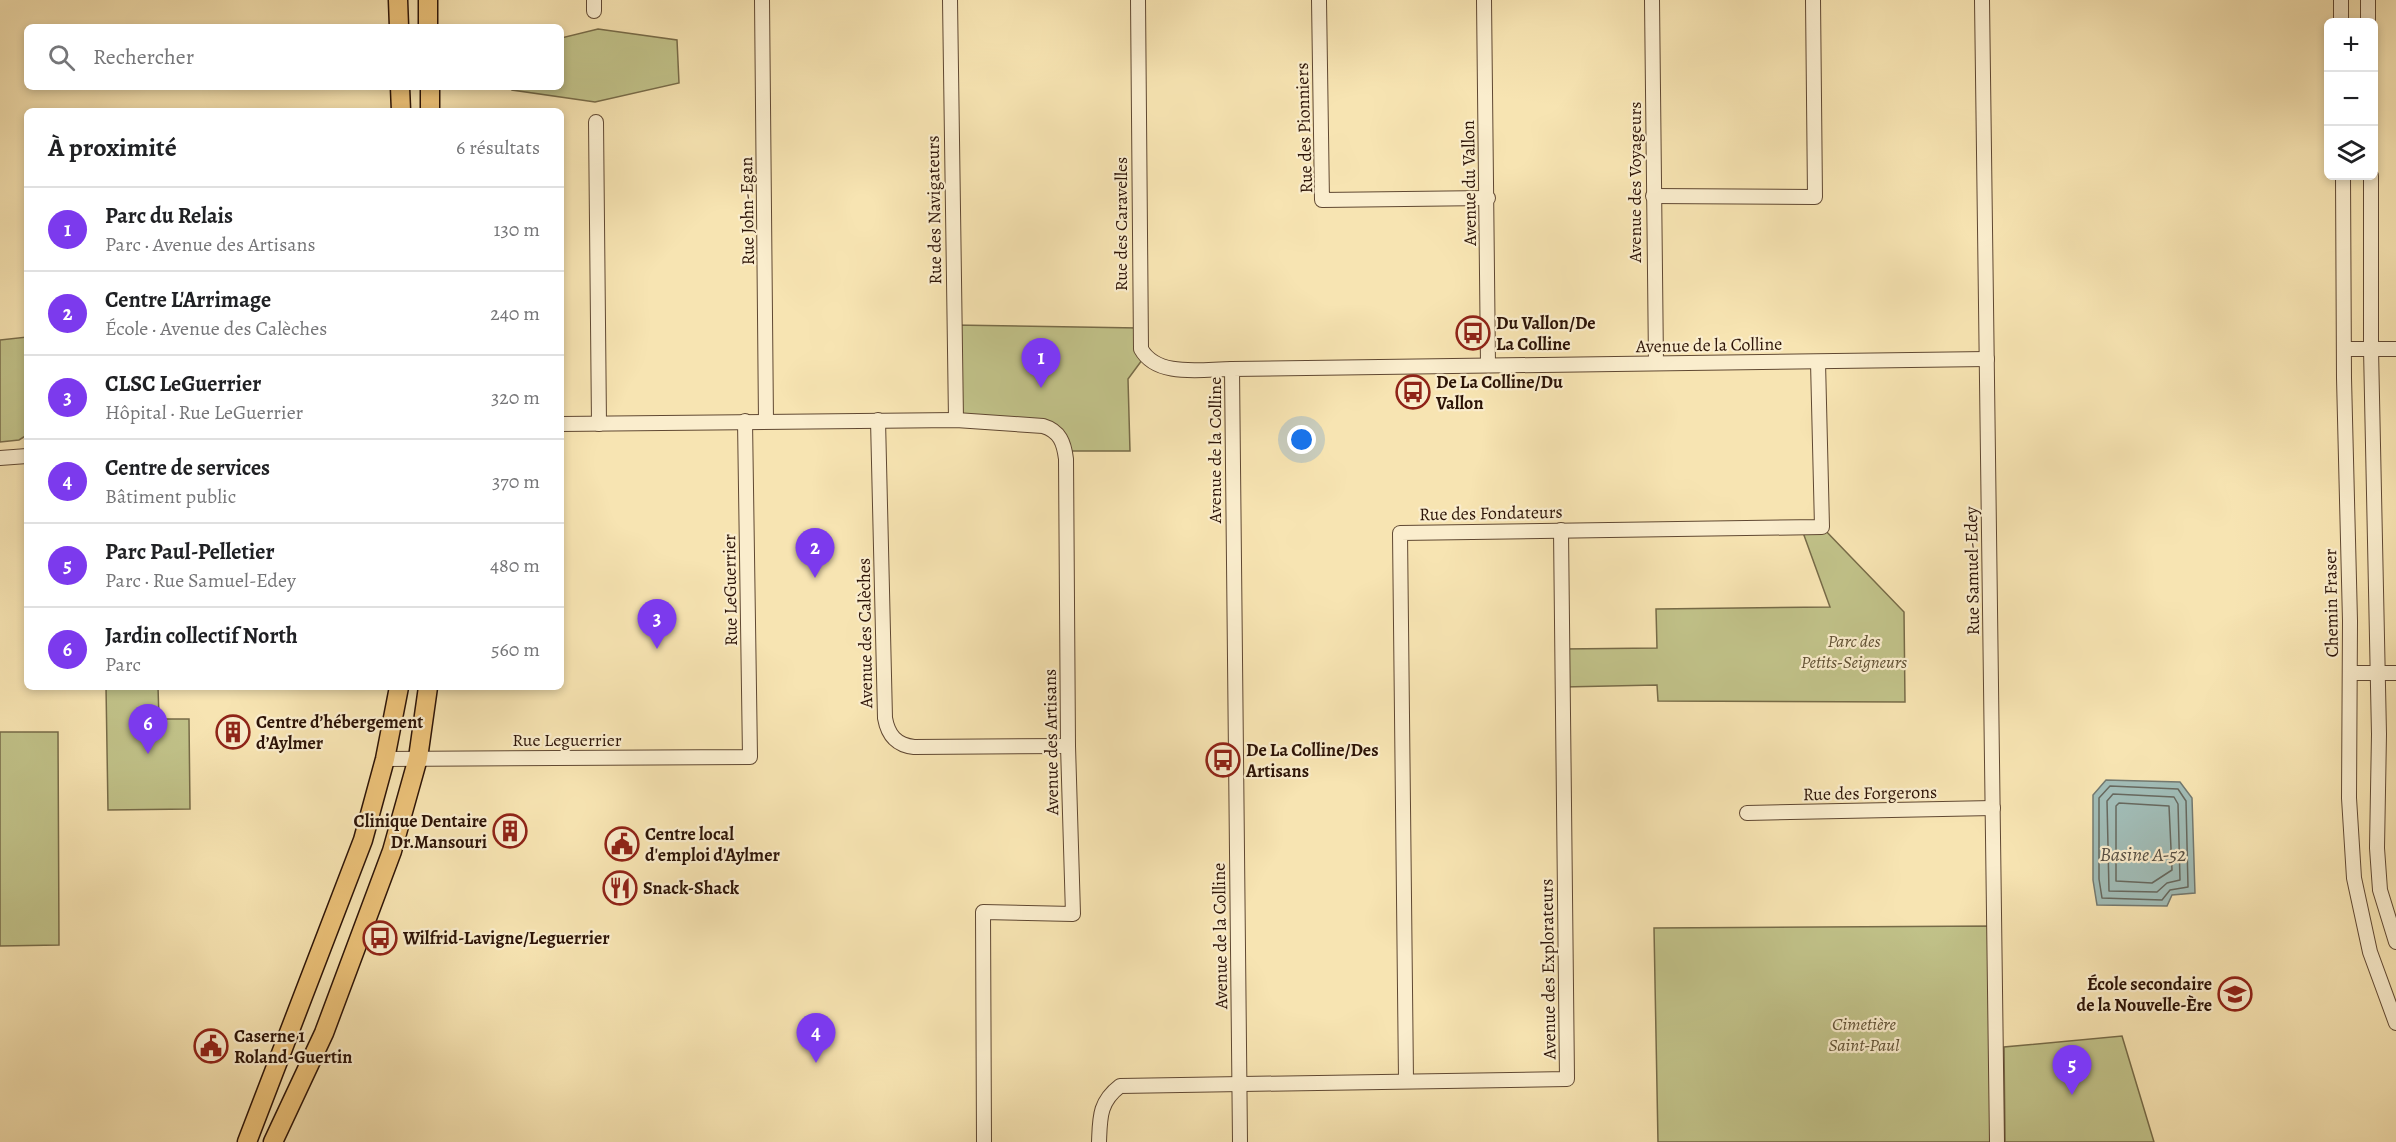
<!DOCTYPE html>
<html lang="fr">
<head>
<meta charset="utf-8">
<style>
	:root { --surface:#fff; --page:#f6f6f6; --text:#202124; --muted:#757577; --line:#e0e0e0; --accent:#7c3aed }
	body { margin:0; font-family:Alegreya,serif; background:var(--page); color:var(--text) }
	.controls { position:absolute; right:18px; top:18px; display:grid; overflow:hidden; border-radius:9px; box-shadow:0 3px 9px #0003 }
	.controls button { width:54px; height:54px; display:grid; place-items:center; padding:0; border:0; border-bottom:2px solid var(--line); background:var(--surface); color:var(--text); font:30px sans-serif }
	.you { position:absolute; left:1302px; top:440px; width:21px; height:21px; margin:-15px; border:4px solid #fff; border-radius:50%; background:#1a73e8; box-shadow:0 0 0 9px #1a73e833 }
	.badge { display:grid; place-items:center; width:39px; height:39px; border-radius:50%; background:var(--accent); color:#fff; font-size:20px; font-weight:700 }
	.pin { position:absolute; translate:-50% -50px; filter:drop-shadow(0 2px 3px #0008) }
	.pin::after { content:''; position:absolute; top:32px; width:21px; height:18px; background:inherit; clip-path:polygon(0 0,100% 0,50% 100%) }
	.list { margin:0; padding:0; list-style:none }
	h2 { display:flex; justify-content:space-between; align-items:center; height:78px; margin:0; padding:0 24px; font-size:26px }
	h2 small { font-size:20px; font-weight:400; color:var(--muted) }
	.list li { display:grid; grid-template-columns:39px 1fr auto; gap:18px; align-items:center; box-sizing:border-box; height:84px; padding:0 24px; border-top:2px solid var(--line) }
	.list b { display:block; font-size:22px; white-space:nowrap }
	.list p { margin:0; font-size:20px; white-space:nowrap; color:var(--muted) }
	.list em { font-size:20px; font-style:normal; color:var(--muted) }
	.icon { flex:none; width:33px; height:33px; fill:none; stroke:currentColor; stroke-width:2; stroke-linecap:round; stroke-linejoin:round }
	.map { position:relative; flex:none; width:2396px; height:1142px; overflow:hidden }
	.search { position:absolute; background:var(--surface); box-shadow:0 3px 9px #0003; left:24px; top:24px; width:540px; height:66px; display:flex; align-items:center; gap:15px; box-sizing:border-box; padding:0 21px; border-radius:9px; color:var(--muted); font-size:22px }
	.panel { position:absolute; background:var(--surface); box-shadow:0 3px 9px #0003; left:24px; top:108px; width:540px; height:582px; border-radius:9px }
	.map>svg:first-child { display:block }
	.green { fill:#c1c289; stroke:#776b48; stroke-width:1.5 }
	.water { fill:#a1bcb6; stroke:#737970; stroke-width:1.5 }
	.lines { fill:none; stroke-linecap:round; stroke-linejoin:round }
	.shore { stroke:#67685e; stroke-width:1.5 }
	.minor-casing { stroke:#604832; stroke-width:16 }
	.major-casing { stroke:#2d1407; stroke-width:21 }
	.minor { stroke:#faedcd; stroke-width:14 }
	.major { stroke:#ecc279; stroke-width:18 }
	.labels { text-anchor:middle; stroke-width:4.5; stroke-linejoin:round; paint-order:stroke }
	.street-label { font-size:18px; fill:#2d1407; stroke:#faedcd }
	.poi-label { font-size:18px; font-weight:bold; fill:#2d1407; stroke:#faedcd; text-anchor:start }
	.park-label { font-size:18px; font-style:italic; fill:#615134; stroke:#faedcd }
	.water-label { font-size:20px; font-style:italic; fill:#564f44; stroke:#faedcd }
</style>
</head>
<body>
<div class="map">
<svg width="2396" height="1142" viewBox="0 0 2396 1142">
	<rect width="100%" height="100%" fill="#f7e4b2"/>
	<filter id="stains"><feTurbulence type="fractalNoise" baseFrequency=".00333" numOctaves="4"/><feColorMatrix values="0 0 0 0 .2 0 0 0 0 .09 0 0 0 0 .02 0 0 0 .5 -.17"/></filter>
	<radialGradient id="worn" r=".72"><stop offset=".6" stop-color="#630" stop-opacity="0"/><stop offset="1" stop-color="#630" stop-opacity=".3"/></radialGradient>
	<g class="green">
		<path d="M598 29 677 40 679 83 595 102 512 90V87H561V38Z"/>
		<path d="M953 325 1139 328 1145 356 1128 379 1130 451H1065L1052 429 956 420Z"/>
		<path d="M27 337V435L19 440 0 442V340Z"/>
		<path d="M1801 527H1822L1904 612 1905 702 1658 701 1657 685 1563 687 1562 649 1657 648 1656 609 1830 607Z"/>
		<path d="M106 687H158L159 719H189L190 809 108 810Z"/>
		<path d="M0 732H58L59 945 0 946Z"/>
		<path d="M1994 926 1997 1142H1658L1654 928Z"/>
		<path d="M2122 1036 2154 1142H2005L2004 1047Z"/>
	</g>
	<path class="water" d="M2106 780 2180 782 2192 798 2195 893 2172 895 2167 906 2097 905 2093 880V795Z"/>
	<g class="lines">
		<g class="shore">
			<path d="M2110 786 2178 789 2186 801 2188 887 2170 890 2162 900 2102 898 2099 879V798Z"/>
			<path d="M2113 794 2174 797 2178 804 2180 880 2167 883 2157 892 2109 891 2107 801Z"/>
			<path d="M2119 803 2169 806 2172 870 2152 883 2116 881V806Z"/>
		</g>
		<g class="minor-casing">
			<g id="minor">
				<path d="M594 0V11"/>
				<path d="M762 0 766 421"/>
				<path d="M950 0 956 420"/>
				<path d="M1138 0 1141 349C1157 378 1202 369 1232 369"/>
				<path d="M1319 0 1322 200 1488 198"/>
				<path d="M1484 0 1488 365"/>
				<path d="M1652 0 1656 363"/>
				<path d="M1982 0 1997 1142"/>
				<path d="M2341 0V22"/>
				<path d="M2368 0V22"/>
				<path d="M596 122 599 424"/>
				<path d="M2343 176 2344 378 2350 621 2349 798 2354 878 2370 952 2396 1023"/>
				<path d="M2371 176V349L2379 734 2377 848 2380 890 2396 942"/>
				<path d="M1653 196 1815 197 1813 0"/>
				<path d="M2344 349H2396"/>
				<path d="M878 420 885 718C888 735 896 745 914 747L1068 746"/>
				<path d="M561 424 956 420 1043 426C1060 431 1064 443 1066 459L1068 746 1073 914 983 912 984 1142"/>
				<path d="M0 458 27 456"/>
				<path d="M2350 673H2396"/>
				<path d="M385 759 750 757 745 421"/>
				<path d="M1747 813 1993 808"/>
				<path d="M1406 1080 1400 533 1822 527 1818 362"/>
				<path d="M1099 1142C1100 1118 1099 1102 1120 1086L1567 1079 1561 530"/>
				<path d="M1240 1142 1232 369 1987 359"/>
			</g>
		</g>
		<g class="major-casing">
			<g id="major">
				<path d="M398 0 399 27"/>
				<path d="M428 0V27"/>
				<path d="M400 87 401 111"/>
				<path d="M430 87V111"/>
				<path d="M247 1142 363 840 385 759 399 687"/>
				<path d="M273 1142 324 1033 392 851 418 758 428 687"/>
			</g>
		</g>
		<use href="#minor" class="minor"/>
		<use href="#major" class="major"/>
	</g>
	<defs>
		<g id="bus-ring" transform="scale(1.725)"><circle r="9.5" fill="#faedcd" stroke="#8f2418" stroke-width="1.5"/><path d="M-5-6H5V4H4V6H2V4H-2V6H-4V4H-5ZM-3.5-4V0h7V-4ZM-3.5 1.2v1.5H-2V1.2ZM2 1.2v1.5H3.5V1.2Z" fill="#8f2418"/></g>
		<g id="building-ring" transform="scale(1.725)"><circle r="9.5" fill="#faedcd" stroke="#8f2418" stroke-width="1.5"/><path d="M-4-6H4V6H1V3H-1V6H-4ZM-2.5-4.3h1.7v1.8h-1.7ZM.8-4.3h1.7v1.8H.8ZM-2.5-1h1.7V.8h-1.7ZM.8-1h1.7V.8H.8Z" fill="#8f2418"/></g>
		<g id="civic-ring" transform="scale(1.725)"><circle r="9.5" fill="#faedcd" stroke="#8f2418" stroke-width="1.5"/><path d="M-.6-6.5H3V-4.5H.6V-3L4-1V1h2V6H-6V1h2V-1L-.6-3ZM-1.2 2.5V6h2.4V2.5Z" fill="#8f2418"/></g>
		<g id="restaurant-ring" transform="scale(1.725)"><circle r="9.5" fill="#faedcd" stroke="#8f2418" stroke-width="1.5"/><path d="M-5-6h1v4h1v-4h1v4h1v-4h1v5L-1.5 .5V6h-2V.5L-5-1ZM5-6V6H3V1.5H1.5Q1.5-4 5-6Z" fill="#8f2418"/></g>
		<g id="school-ring" transform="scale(1.725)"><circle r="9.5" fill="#faedcd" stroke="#8f2418" stroke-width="1.5"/><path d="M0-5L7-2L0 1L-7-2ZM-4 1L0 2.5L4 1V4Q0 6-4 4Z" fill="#8f2418"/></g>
	</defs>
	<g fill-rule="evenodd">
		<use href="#bus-ring" x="1473" y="333"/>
		<use href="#bus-ring" x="1413" y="392"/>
		<use href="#building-ring" x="233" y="732"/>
		<use href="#bus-ring" x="1223" y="760"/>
		<use href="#building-ring" x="510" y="831"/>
		<use href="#civic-ring" x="622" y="844"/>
		<use href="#restaurant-ring" x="620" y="888"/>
		<use href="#bus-ring" x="380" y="938"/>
		<use href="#school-ring" x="2235" y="994"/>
		<use href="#civic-ring" x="211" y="1046"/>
	</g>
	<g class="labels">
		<g class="street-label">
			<text transform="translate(1304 128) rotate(-92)" y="6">Rue des Pionniers</text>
			<text transform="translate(1635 182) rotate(-90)" y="6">Avenue des Voyageurs</text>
			<text transform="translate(1469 183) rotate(-91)" y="6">Avenue du Vallon</text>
			<text transform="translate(934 210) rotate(-91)" y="6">Rue des Navigateurs</text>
			<text transform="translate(747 211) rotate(-91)" y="6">Rue John-Egan</text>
			<text transform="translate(1121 224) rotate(-90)" y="6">Rue des Caravelles</text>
			<text transform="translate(1709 345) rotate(-1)" y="6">Avenue de la Colline</text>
			<text transform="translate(1215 450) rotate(-90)" y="6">Avenue de la Colline</text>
			<text transform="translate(1491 513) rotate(-1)" y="6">Rue des Fondateurs</text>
			<text transform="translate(1972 571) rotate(-91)" y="6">Rue Samuel-Edey</text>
			<text transform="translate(730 590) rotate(-91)" y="6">Rue LeGuerrier</text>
			<text transform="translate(2331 603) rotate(-91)" y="6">Chemin Fraser</text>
			<text transform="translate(865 633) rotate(-91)" y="6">Avenue des Calèches</text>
			<text x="567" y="746">Rue Leguerrier</text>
			<text transform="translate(1051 742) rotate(-91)" y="6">Avenue des Artisans</text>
			<text transform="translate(1870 793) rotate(-1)" y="6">Rue des Forgerons</text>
			<text transform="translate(1220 936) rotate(-91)" y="6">Avenue de la Colline</text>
			<text transform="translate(1548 969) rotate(-91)" y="6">Avenue des Explorateurs</text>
		</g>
		<g class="poi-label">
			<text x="1496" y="329">Du Vallon/De<tspan x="1496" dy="21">La Colline</tspan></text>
			<text x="1436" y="388">De La Colline/Du<tspan x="1436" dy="21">Vallon</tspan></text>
			<text x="256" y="728">Centre d’hébergement<tspan x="256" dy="21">d’Aylmer</tspan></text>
			<text x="1246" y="756">De La Colline/Des<tspan x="1246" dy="21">Artisans</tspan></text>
			<text x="487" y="827" text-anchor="end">Clinique Dentaire<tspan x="487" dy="21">Dr.Mansouri</tspan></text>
			<text x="645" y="840">Centre local<tspan x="645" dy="21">d'emploi d'Aylmer</tspan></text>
			<text x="643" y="894">Snack-Shack</text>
			<text x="403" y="944">Wilfrid-Lavigne/Leguerrier</text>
			<text x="2212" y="990" text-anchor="end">École secondaire<tspan x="2212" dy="21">de la Nouvelle-Ère</tspan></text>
			<text x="234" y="1042">Caserne 1<tspan x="234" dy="21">Roland-Guertin</tspan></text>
		</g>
		<g class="park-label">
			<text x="1854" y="647">Parc des<tspan x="1854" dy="21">Petits-Seigneurs</tspan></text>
			<text x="1864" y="1030">Cimetière<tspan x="1864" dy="21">Saint-Paul</tspan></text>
		</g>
		<g class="water-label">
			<text x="2143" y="861">Basine A-52</text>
		</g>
	</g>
	<rect width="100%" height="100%" filter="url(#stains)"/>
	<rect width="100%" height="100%" fill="url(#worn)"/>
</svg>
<div class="controls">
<button>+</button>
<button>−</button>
<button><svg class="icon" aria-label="layers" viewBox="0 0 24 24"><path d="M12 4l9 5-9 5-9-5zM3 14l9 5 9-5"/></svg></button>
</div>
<div class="you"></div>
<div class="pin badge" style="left:1041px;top:388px">1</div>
<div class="pin badge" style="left:815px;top:578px">2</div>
<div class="pin badge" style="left:657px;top:649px">3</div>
<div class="pin badge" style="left:816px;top:1063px">4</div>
<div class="pin badge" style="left:2072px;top:1095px">5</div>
<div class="pin badge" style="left:148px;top:754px">6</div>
<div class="search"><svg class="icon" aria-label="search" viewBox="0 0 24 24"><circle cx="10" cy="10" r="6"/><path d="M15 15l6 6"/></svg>Rechercher</div>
<section class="panel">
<h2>À proximité<small>6 résultats</small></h2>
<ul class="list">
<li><span class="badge">1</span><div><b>Parc du Relais</b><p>Parc · Avenue des Artisans</p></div><em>130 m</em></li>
<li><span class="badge">2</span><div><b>Centre L'Arrimage</b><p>École · Avenue des Calèches</p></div><em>240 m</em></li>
<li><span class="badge">3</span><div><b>CLSC LeGuerrier</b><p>Hôpital · Rue LeGuerrier</p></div><em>320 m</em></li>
<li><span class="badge">4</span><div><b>Centre de services</b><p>Bâtiment public</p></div><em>370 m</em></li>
<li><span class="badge">5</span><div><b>Parc Paul-Pelletier</b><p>Parc · Rue Samuel-Edey</p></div><em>480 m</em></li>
<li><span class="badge">6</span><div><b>Jardin collectif North</b><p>Parc</p></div><em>560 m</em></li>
</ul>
</section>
</div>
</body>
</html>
